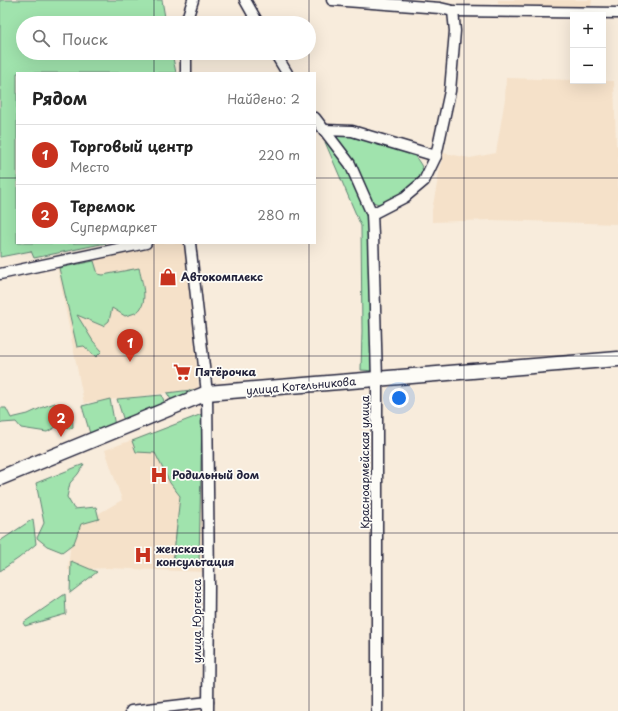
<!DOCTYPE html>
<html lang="ru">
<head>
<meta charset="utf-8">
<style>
	:root { --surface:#fff; --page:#f2f2f2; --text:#222; --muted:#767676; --line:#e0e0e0; --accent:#c8321e }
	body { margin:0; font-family:"Playpen Sans",sans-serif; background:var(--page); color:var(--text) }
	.controls { position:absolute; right:12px; top:12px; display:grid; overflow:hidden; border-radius:0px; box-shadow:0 4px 16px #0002 }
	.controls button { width:36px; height:36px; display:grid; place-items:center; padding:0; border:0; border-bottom:1px solid var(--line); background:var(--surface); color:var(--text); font:20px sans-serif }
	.you { position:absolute; left:399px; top:398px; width:14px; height:14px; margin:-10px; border:3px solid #fff; border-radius:50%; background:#1a73e8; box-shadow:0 0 0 6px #1a73e833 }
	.badge { display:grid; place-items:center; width:26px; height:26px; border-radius:50%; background:var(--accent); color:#fff; font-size:13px; font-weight:700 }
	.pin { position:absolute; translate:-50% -33px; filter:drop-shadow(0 1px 2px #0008) }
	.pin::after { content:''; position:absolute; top:21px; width:14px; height:12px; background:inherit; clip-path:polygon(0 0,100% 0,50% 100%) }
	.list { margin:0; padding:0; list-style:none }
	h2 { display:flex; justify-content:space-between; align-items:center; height:52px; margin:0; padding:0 16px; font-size:17px }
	h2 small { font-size:13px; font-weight:400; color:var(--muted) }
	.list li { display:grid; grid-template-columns:26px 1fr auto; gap:12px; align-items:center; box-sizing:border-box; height:60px; padding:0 16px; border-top:1px solid var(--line) }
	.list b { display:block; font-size:15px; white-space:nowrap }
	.list p { margin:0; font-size:13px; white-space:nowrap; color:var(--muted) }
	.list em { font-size:13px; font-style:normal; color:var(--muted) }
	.icon { flex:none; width:22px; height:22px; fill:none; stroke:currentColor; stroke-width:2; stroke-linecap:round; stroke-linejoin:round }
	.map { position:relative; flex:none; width:618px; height:711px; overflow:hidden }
	.search { position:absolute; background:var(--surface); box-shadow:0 4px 16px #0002; left:16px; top:16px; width:300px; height:44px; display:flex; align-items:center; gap:10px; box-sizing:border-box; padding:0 14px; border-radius:22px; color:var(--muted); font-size:15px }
	.panel { position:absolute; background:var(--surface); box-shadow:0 4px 16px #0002; left:16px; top:72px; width:300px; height:172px; border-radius:0px }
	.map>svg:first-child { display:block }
	.built { fill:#f5e1c9 }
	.green { fill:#a0e3ad; stroke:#618274 }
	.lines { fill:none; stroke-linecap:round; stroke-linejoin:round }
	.street-casing { stroke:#22223b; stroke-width:13 }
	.secondary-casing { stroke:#22223b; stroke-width:17 }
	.street { stroke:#fdfcf7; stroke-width:10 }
	.secondary { stroke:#fdfcf7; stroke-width:14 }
	.grid { fill:none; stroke:#22223b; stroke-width:1; stroke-opacity:0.55 }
	.labels { text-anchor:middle; stroke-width:3.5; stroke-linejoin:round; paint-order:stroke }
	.poi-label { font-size:11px; font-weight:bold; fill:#22223b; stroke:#fdfcf7; text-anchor:start }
	.street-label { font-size:11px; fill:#22223b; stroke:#fdfcf7 }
</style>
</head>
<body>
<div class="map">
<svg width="618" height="711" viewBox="0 0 618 711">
	<rect width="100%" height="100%" fill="#f8ecdc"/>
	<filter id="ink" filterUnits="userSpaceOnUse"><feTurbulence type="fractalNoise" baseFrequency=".025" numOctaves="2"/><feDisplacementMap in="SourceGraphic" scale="8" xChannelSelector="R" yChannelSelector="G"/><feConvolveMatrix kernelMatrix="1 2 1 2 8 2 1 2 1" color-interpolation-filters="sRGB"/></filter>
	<g filter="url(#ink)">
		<g class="built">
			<path d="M498 0H592L591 8 498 4Z"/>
			<path d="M506 78 573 80V81H614L616 145 618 146V224L492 220 432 222V210L443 153 470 158 496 153 505 99Z"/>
			<path d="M153 243H184L199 389 84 403 57 266 86 261Z"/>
			<path d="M202 414 205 572 108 568 68 570 72 529 122 500 105 450Z"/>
		</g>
		<g class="green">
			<path d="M0 0H162L166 23H23V53H172L176 73H17V243H106L34 258 31 251 0 257Z"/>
			<path d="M342 134H352L412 151 421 165 423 171V177L408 190 381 205 368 200 350 154 343 148 333 136Z"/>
			<path d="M329 141 349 165 371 217 375 371 361 370 362 331 361 226 325 142Z"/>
			<path d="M94 261 98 274 103 275 139 268C141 279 150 303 137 312 134 314 128 315 125 316L112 308 109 321 103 326 77 315 93 341 102 351 96 357 84 346 77 347 59 268Z"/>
			<path d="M199 389 173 403 167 393Z"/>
			<path d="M162 395 165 405 126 422 123 418 117 399Z"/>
			<path d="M110 399 115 426 91 437 82 406Z"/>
			<path d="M55 403 60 410H67L72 409 73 427 69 429 65 425 58 426 47 432 21 428 16 422 2 423 0 422V408H6L11 418 28 414 43 407Z"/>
			<path d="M202 414 199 564 182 567 173 563 180 496 170 483 155 453 136 452 132 441Z"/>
			<path d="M84 464 78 474 70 483 67 497 74 509 96 507 99 519 81 524 74 543 62 552 47 546 37 538 44 523 36 483Z"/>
			<path d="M33 519 36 544 19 558 0 571V541Z"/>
			<path d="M71 561 97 572 70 593Z"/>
			<path d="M65 594 66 614 25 626 23 623Z"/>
		</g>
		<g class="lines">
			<g class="street-casing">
				<g id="street">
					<path d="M245 0 258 23"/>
					<path d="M332 0 440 8 453 11 618 13"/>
					<path d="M187 23V19L193 0"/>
					<path d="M275 53 287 73"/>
					<path d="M186 73V53"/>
					<path d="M315 118 350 164 372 214 373 236 377 380V711"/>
					<path d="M324 130 352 131 436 156"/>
					<path d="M372 214 405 197 424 181 436 156 450 91 455 31 453 11"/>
					<path d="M190 243 207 393 209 586 208 711"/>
					<path d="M0 274 146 243"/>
					<path d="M131 711 208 702"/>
				</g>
			</g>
			<g class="secondary-casing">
				<path id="secondary" d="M0 478 207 393 618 359"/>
			</g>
			<use href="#street" class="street"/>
			<use href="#secondary" class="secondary"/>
		</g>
	</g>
	<path class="grid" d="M154 0V23M309 0V23M464 0V711M309 23V53M154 53V73M309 53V73M0 178H17M315 178H618M154 243V711M309 243V711M0 356H618M0 533H618"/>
	<defs>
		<g id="shop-bare" transform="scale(1.38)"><path d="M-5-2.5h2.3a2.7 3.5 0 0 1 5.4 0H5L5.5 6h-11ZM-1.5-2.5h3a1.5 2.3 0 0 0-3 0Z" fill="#c8321e" stroke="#fdfcf7" stroke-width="2.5" paint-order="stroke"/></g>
		<g id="supermarket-bare" transform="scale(1.38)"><path d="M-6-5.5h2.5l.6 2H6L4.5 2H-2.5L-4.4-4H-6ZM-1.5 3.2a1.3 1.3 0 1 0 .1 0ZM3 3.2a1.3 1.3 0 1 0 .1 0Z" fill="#c8321e" stroke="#fdfcf7" stroke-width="2.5" paint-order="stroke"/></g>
		<g id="hospital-bare" transform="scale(1.38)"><path d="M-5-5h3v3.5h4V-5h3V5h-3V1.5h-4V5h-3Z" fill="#c8321e" stroke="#fdfcf7" stroke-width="2.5" paint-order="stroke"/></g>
	</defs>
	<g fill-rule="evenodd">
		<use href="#shop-bare" x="168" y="277"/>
		<use href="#supermarket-bare" x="182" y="372"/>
		<use href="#hospital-bare" x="159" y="475"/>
		<use href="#hospital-bare" x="143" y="555"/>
	</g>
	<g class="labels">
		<g class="poi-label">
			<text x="181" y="281">Автокомплекс</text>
			<text x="195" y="376">Пятёрочка</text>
			<text x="172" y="479">Родильный дом</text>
			<text x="156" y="553">женская<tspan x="156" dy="13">консультация</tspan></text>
		</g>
		<g class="street-label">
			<text transform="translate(301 386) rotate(-5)" y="4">улица Котельникова</text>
			<text transform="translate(365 462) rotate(-90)" y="4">Красноармейская улица</text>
			<text transform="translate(197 621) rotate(-90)" y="4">улица Юргенса</text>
		</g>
	</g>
</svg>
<div class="controls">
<button>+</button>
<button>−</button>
</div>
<div class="you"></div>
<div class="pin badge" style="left:130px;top:362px">1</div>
<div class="pin badge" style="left:61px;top:437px">2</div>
<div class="search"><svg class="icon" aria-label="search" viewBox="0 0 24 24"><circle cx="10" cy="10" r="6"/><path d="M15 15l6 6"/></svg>Поиск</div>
<section class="panel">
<h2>Рядом<small>Найдено: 2</small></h2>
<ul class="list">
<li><span class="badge">1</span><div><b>Торговый центр</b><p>Место</p></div><em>220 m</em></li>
<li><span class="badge">2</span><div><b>Теремок</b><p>Супермаркет</p></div><em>280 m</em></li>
</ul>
</section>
</div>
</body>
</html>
